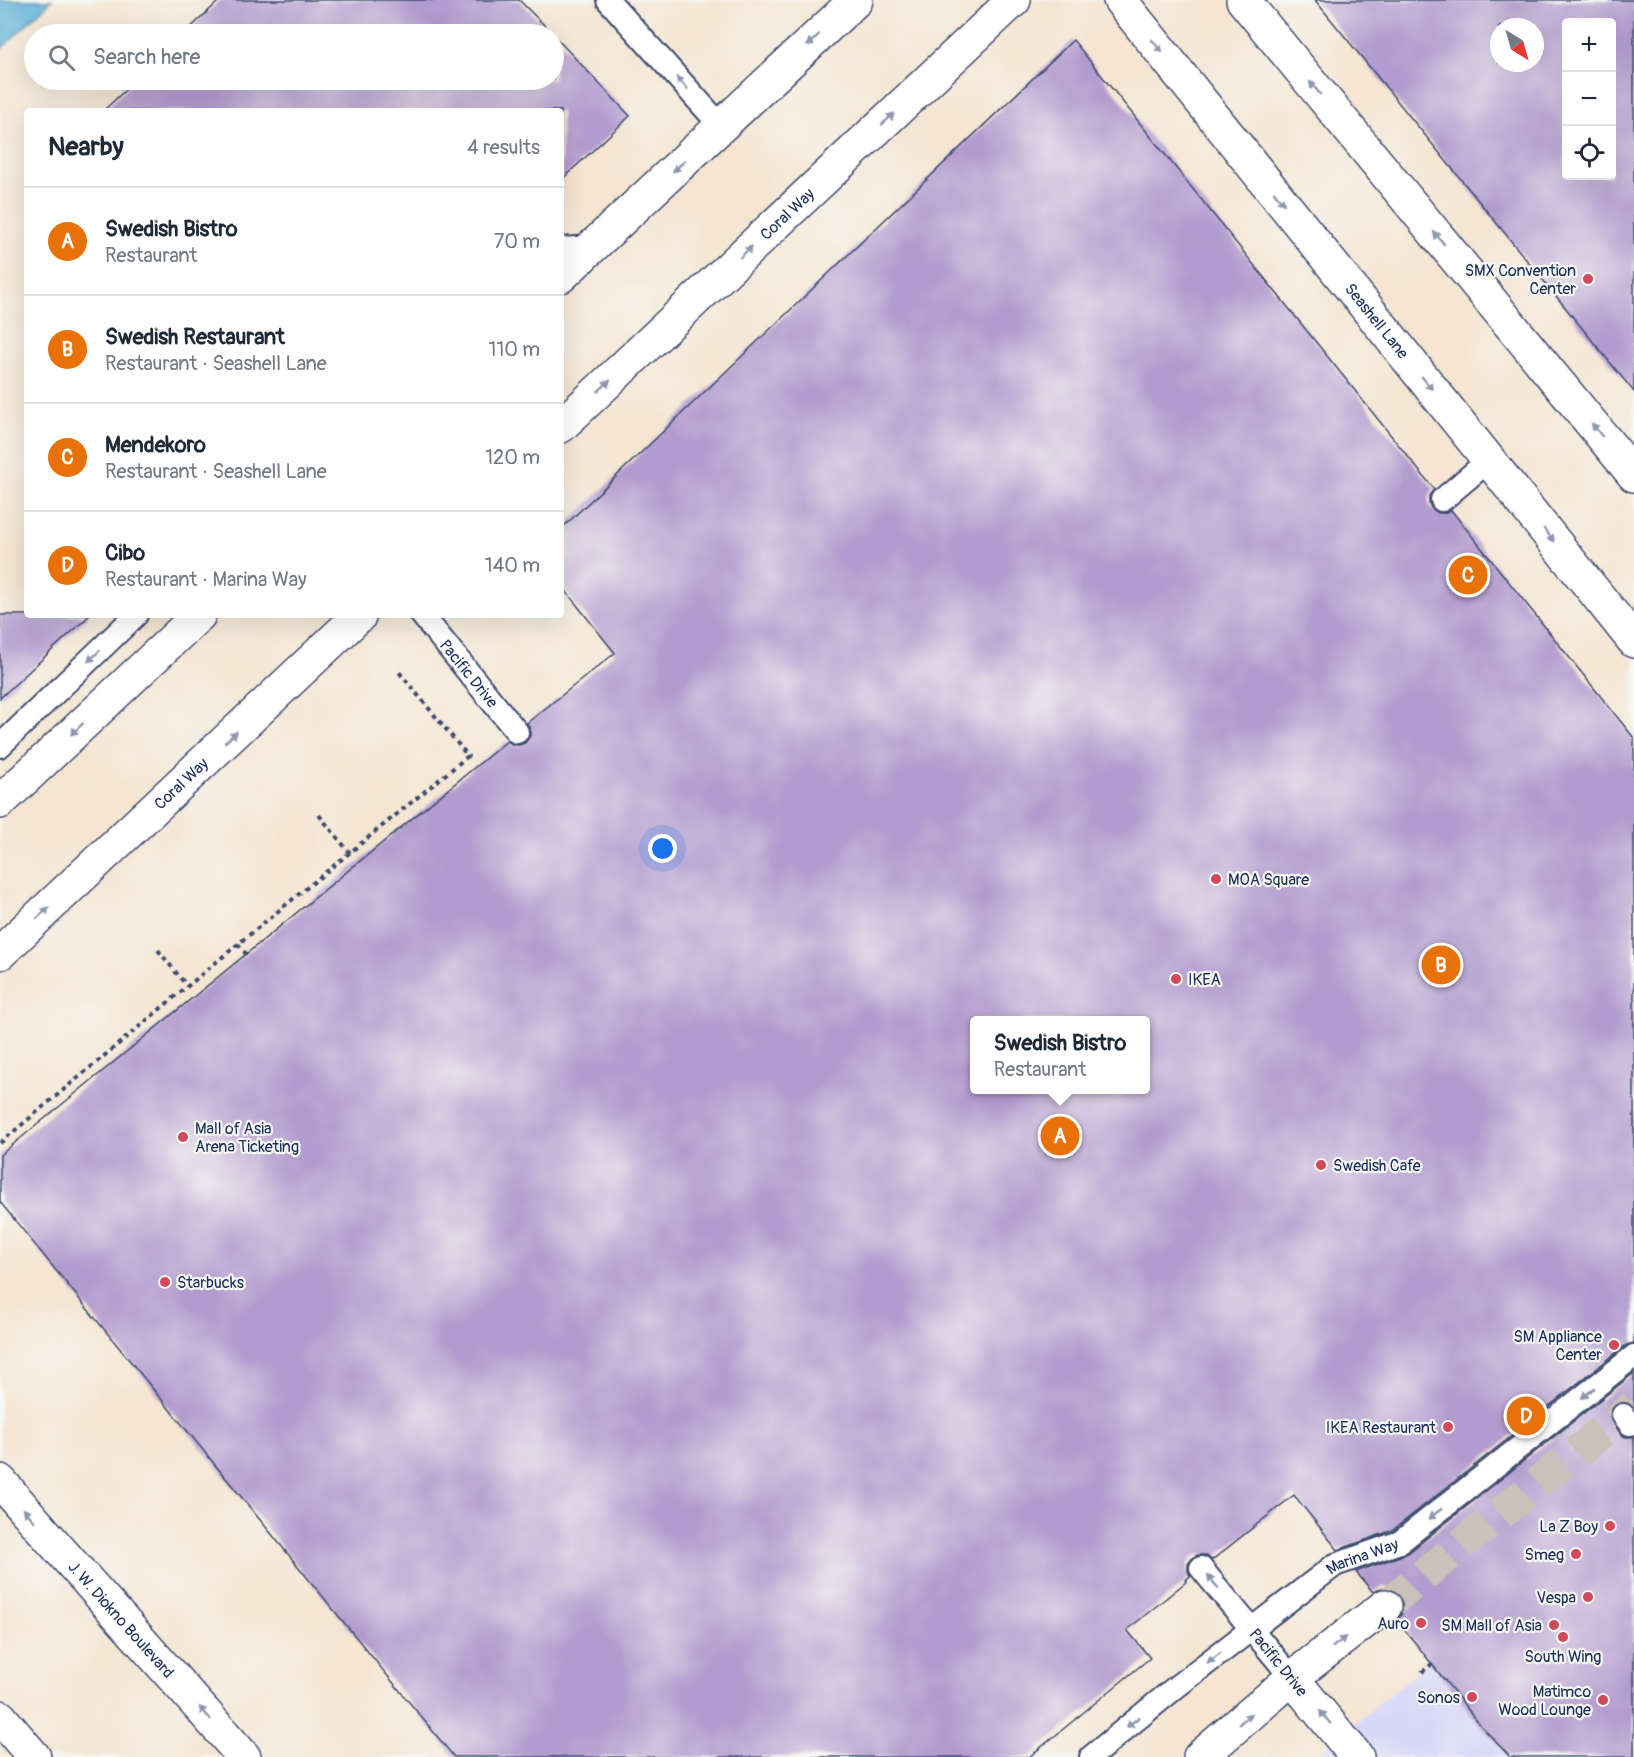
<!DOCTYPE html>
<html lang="en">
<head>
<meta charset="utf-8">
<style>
	:root { --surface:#fff; --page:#f2f2f3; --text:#1f2937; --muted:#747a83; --line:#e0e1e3; --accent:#d1495b }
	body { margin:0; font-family:Pangolin,sans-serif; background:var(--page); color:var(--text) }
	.controls { position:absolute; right:18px; top:18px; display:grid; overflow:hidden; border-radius:6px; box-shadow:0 6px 24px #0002 }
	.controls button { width:54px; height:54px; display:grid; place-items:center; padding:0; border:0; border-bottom:2px solid var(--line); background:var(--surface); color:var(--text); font:30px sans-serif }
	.compass { position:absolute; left:1490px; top:18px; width:54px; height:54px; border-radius:50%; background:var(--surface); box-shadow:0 6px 24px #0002; rotate:143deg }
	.you { position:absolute; left:663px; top:849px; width:21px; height:21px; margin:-15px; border:4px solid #fff; border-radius:50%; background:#1a73e8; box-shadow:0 0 0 9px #1a73e833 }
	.badge { display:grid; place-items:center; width:39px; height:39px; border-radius:50%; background:var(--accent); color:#fff; font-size:20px; font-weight:700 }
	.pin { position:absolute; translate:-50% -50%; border:3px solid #fff; box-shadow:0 2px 6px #0006 }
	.popup { position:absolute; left:970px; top:1016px; width:180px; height:78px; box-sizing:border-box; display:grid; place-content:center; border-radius:6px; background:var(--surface); filter:drop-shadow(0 2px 4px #0005); font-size:20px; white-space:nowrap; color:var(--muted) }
	.popup b { font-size:22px; color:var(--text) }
	.popup::after { content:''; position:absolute; left:50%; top:100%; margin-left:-12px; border:12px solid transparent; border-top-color:var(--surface) }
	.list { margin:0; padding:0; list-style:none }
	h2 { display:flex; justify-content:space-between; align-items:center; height:78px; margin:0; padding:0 24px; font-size:26px }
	h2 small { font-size:20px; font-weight:400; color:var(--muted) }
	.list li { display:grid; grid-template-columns:39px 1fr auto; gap:18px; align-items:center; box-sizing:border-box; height:108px; padding:0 24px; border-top:2px solid var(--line) }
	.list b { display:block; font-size:22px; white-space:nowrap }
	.list p { margin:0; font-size:20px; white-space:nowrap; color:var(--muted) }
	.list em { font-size:20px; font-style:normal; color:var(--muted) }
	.icon { flex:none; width:33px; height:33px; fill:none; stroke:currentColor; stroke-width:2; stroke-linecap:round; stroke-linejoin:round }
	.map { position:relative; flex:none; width:1634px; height:1757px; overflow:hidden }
	.search { position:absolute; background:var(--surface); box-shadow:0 6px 24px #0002; left:24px; top:24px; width:540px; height:66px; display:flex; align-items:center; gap:15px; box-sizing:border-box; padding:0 21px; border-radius:33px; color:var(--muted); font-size:22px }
	.panel { position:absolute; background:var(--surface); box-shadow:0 6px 24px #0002; left:24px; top:108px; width:540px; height:510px; border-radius:6px }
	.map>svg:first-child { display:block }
	.built { fill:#d8d7f8 }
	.water { fill:#5db0d8; stroke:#3c709b; stroke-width:1.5 }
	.building { fill:#b29bcf; fill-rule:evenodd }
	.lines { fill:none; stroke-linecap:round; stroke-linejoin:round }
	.minor-tunnel { stroke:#c9c1ba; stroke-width:33; stroke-dasharray:33 16; stroke-linecap:butt }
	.service-casing { stroke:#3c4a6f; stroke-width:26 }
	.minor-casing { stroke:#3c4a6f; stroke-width:36 }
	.tertiary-casing { stroke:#3c4a6f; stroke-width:36 }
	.path { stroke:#3c4a6f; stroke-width:4; stroke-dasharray:4.5 4.5; stroke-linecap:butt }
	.service { stroke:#fff; stroke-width:22 }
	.minor { stroke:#fff; stroke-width:33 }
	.tertiary { stroke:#fff; stroke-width:33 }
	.oneway { fill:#8d97ae }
	.poi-dot { fill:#d1495b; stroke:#f6f6f2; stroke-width:2 }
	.labels { text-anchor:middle; stroke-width:4.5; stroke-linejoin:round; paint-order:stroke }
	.street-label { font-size:16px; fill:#1b2f5e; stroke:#f6f6f2 }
	.poi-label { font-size:16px; fill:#1b2f5e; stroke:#f6f6f2; text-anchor:end }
</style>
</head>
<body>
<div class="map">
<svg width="1634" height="1757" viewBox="0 0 1634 1757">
	<rect width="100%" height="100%" fill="#f6f6f2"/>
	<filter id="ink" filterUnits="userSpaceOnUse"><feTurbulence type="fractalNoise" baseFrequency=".0167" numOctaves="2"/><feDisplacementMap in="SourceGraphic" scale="12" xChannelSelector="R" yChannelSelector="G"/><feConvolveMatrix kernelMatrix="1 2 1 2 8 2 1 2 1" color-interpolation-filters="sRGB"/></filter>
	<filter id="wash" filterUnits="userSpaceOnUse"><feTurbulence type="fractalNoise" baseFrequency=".008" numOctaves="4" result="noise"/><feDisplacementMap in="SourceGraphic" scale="24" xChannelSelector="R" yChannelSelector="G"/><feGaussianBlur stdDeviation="1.35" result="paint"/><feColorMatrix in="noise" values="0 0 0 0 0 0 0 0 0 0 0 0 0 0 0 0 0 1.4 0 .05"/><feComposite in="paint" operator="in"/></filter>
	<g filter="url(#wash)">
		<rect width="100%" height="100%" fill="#f5e5d1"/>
		<path class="built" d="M1634 1493V1757H1314Z"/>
		<path class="water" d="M0 0H52L0 50Z"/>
		<g id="blocks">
			<g class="building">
				<path d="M220 0H519L553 34H184Z"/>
				<path d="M1315 0H1634V392ZM1566 22H1611V176H1566ZM1499 27H1535V63H1499Z"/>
				<path d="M554 36 630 116 561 180V111H103L136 80H554Z"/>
				<path d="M1073 40 1434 489 1429 496V503L1431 508 1438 513H1445L1451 510 1634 738V1343L1626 1345 1393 1530 1338 1550 1294 1495 1212 1560 1205 1555H1198L1193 1557 1188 1564V1571L1190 1576 1186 1580 1187 1581 1127 1630 1150 1658 1029 1757H454L0 1202V1155L507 741 513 745H520L525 743 530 736V729L527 723 615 653 561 585V529ZM975 1020H1146V1089H975Z"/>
				<path d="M0 615H90L0 698Z"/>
				<path d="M1634 1373V1407L1628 1402H1621L1614 1405 1610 1410V1416L1620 1433 1625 1437H1634V1757H1510L1481 1726 1397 1620 1402 1614 1404 1604 1399 1594 1393 1589 1383 1587 1373 1592 1356 1572 1408 1553Z"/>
			</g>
		</g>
	</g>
	<g filter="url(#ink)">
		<use href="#blocks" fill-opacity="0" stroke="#3c4a6f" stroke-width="1.5"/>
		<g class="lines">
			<path class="minor-tunnel" d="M1385 1606 1634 1406"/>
			<g class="service-casing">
				<g id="service">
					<path d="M608 0 721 126"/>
					<path d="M561 249 592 247"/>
					<path d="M1442 500 1489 460"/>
					<path id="s1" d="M422 615 517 732"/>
					<path d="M0 746 136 615"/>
					<path d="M1623 1415 1630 1424"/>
					<path d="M1201 1568 1292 1678"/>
					<path id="s2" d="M1091 1757 1176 1687 1335 1565 1400 1542 1634 1356"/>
				</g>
			</g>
			<g class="minor-casing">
				<g id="minor">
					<path id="s3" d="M1120 0 1634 641"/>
					<path d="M1243 0 1634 475"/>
					<path d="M1292 1678 1357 1757"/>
					<path d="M1200 1757 1292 1678 1385 1606"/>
				</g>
			</g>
			<g class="tertiary-casing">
				<g id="tertiary">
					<path d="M561 276 856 0"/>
					<path id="s4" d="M561 426 1014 0"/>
					<path d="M0 802 199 615"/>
					<path id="s5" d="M0 953 360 615"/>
					<path id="s6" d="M0 1481 59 1549 244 1757"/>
					<path d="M0 1717 34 1757"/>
				</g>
			</g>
			<g class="path">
				<path d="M319 815 350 853"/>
				<path d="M238 944 246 954"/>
				<path d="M158 950 187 986"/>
				<path d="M0 1143 238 944 468 756 399 672"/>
				<path d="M1422 1672 1432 1664"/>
			</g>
			<use href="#service" class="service"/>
			<use href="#minor" class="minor"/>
			<use href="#tertiary" class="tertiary"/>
		</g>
		<defs><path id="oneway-solid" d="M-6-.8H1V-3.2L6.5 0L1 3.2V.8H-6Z" transform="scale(1.5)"/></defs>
		<g class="oneway">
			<use href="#oneway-solid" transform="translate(813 40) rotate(137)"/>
			<use href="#oneway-solid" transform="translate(1157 46) rotate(51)"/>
			<use href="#oneway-solid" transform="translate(682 83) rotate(-132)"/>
			<use href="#oneway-solid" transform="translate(1315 88) rotate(-130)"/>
			<use href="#oneway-solid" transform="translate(888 119) rotate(-43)"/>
			<use href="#oneway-solid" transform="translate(679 166) rotate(137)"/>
			<use href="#oneway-solid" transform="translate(1279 198) rotate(51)"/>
			<use href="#oneway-solid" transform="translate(1439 238) rotate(-130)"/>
			<use href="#oneway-solid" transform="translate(746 252) rotate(-43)"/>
			<use href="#oneway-solid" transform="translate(1427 383) rotate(51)"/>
			<use href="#oneway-solid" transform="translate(604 386) rotate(-43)"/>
			<use href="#oneway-solid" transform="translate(1597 430) rotate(-129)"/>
			<use href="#oneway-solid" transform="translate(1549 535) rotate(51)"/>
			<use href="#oneway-solid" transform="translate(94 656) rotate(136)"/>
			<use href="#oneway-solid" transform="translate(77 729) rotate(137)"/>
			<use href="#oneway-solid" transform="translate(231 737) rotate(-43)"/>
			<use href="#oneway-solid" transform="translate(43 913) rotate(-43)"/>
			<use href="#oneway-solid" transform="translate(1588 1393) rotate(142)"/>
			<use href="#oneway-solid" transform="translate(1435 1514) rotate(142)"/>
			<use href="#oneway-solid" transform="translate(29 1515) rotate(-131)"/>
			<use href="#oneway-solid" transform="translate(1213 1582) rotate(-130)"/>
			<use href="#oneway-solid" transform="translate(1339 1642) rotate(-38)"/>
			<use href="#oneway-solid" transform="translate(1214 1658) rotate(143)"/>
			<use href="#oneway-solid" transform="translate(205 1713) rotate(-132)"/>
			<use href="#oneway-solid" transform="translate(1325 1717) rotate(-129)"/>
			<use href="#oneway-solid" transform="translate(1245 1719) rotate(-41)"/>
			<use href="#oneway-solid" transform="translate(1133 1722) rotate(141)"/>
		</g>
	</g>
	<g class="poi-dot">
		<circle cx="1588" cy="279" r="6"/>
		<circle cx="1216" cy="879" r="6"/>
		<circle cx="1176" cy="979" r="6"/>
		<circle cx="183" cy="1137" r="6"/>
		<circle cx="1321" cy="1165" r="6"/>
		<circle cx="165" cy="1282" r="6"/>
		<circle cx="1614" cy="1345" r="6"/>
		<circle cx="1448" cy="1427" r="6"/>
		<circle cx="1610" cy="1526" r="6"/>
		<circle cx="1576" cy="1554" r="6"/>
		<circle cx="1588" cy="1597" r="6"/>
		<circle cx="1421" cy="1623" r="6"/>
		<circle cx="1554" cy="1625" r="6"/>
		<circle cx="1563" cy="1637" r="6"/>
		<circle cx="1472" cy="1697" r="6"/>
		<circle cx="1603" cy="1700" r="6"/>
	</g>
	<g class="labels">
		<g class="street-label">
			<text dy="6" stroke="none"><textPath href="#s4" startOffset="310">Coral Way</textPath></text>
			<text dy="6" stroke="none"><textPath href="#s3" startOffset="411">Seashell Lane</textPath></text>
			<text dy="6" stroke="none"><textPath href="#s1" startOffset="75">Pacific Drive</textPath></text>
			<text dy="6" stroke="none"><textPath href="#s5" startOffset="248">Coral Way</textPath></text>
			<text dy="6" stroke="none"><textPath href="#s2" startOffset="339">Marina Way</textPath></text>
			<text dy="6" stroke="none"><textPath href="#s6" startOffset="184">J. W. Diokno Boulevard</textPath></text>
			<text transform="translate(1279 1662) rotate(51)" y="6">Pacific Drive</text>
		</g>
		<g class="poi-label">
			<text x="1576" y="276">SMX Convention<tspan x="1576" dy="18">Center</tspan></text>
			<text x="1228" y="885" text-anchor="start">MOA Square</text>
			<text x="1188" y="985" text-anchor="start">IKEA</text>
			<text x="195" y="1134" text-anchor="start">Mall of Asia<tspan x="195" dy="18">Arena Ticketing</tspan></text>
			<text x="1333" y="1171" text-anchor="start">Swedish Cafe</text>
			<text x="177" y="1288" text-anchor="start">Starbucks</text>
			<text x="1602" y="1342">SM Appliance<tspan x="1602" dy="18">Center</tspan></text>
			<text x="1436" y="1433">IKEA Restaurant</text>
			<text x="1598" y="1532">La Z Boy</text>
			<text x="1564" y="1560">Smeg</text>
			<text x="1576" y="1603">Vespa</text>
			<text x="1409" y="1629">Auro</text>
			<text x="1542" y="1631">SM Mall of Asia</text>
			<text x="1563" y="1662" text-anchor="middle">South Wing</text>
			<text x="1591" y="1697">Matimco<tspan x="1591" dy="18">Wood Lounge</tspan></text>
			<text x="1460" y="1703">Sonos</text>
		</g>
	</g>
</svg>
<div class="controls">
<button>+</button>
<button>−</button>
<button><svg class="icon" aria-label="locate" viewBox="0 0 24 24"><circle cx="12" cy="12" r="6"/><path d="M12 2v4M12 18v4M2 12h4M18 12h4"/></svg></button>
</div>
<svg class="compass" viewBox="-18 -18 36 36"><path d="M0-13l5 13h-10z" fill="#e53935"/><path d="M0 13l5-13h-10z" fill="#747a83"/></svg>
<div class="you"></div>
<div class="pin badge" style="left:1060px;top:1136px;background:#e8710a">A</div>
<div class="popup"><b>Swedish Bistro</b>Restaurant</div>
<div class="pin badge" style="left:1441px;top:965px;background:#e8710a">B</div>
<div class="pin badge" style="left:1468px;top:575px;background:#e8710a">C</div>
<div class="pin badge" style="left:1526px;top:1416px;background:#e8710a">D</div>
<div class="search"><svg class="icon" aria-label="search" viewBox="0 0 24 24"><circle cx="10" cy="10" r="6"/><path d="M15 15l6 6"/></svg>Search here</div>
<section class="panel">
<h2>Nearby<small>4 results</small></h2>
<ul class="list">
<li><span class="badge" style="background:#e8710a">A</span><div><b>Swedish Bistro</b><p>Restaurant</p></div><em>70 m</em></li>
<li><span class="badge" style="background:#e8710a">B</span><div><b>Swedish Restaurant</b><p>Restaurant · Seashell Lane</p></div><em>110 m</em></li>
<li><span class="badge" style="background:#e8710a">C</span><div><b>Mendekoro</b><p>Restaurant · Seashell Lane</p></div><em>120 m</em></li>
<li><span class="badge" style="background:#e8710a">D</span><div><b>Cibo</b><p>Restaurant · Marina Way</p></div><em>140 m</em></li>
</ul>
</section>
</div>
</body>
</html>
